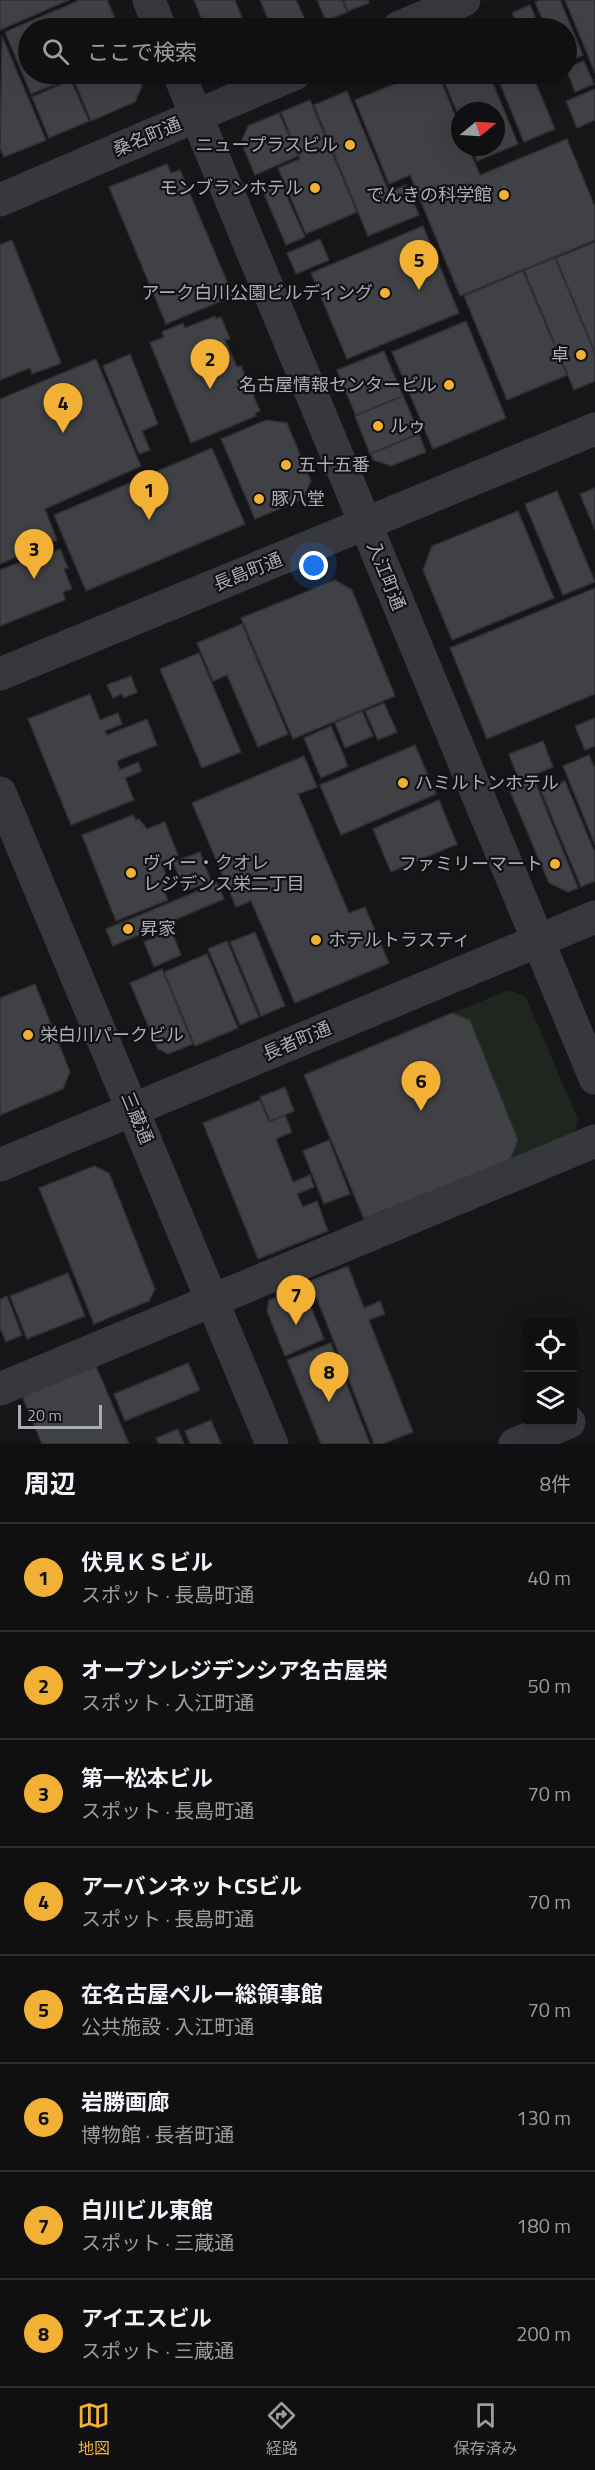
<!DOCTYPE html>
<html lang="ja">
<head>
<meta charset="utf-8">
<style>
	:root { --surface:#101012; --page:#1e1e20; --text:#f1f3f6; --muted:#9c9d9f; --line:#303032; --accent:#f2b134 }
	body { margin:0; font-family:"Titillium Web","Noto Sans JP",sans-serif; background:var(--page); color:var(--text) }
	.controls { position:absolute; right:18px; bottom:18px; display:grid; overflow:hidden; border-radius:6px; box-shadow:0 6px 24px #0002 }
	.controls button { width:54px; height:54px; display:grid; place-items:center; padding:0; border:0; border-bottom:2px solid var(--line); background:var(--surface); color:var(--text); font:30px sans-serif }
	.compass { position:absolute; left:451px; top:102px; width:54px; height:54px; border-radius:50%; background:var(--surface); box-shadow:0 6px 24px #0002; rotate:72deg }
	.scale { position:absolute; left:18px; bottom:15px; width:84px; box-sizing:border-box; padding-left:6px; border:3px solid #a8adb8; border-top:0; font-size:16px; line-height:21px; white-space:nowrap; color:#a8adb8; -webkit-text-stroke:4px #111113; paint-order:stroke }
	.you { position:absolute; left:314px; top:566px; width:21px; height:21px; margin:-15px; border:4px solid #fff; border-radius:50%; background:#1a73e8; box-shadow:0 0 0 9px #1a73e833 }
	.badge { display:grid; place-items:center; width:39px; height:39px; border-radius:50%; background:var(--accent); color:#111; font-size:20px; font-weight:700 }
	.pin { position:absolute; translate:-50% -50px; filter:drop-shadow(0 2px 3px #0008) }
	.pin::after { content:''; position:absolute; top:32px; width:21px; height:18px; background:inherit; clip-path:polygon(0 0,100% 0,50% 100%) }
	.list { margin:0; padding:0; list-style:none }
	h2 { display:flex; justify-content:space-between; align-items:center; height:78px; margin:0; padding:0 24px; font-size:26px }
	h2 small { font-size:20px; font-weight:400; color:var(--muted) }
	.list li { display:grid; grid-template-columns:39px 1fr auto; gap:18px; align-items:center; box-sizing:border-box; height:108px; padding:0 24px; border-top:2px solid var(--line) }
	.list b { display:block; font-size:22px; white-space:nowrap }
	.list p { margin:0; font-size:20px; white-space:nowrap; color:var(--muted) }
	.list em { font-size:20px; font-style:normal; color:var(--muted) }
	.icon { flex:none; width:33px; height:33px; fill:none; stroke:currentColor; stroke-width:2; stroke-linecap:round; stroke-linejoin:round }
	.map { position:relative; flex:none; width:595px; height:1444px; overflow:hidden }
	.search { position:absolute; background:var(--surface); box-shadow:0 6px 24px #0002; left:18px; right:18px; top:18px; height:66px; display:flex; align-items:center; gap:15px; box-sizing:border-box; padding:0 21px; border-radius:33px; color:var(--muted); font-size:22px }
	.sheet { height:942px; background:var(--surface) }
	nav { display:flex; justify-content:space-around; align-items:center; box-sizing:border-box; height:84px; border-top:2px solid var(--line); background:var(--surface); font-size:16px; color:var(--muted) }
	nav a { display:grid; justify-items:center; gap:3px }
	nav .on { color:var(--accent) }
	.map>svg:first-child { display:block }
	.green { fill:#1e261f }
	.building { fill:#404145; stroke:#303034; stroke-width:1.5 }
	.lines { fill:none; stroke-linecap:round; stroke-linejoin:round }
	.minor { stroke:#37383d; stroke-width:33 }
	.poi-dot { fill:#f2b134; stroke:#111113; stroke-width:2 }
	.labels { text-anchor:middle; stroke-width:4.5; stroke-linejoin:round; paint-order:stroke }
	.street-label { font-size:18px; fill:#a8adb8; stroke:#111113 }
	.poi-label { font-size:18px; fill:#a8adb8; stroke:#111113; text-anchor:start }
</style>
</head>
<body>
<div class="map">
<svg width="595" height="1444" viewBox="0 0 595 1444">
	<rect width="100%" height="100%" fill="#161618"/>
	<path class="green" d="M509 990 526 997 578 1120 574 1134 510 1160 518 1140 470 1020 452 1013Z"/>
	<g class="building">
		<path d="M0 0H69L0 30Z"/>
		<path d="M80 0H107L119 28H28V74H81L31 94 5 32Z"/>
		<path d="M194 0H235L246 28H205Z"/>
		<path d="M260 0H296L308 26 301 28H272Z"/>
		<path d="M317 0H342L347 12 326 21Z"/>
		<path d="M343 0H368L369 3 348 11Z"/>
		<path d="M540 0H560L583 55 566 62V28H546L535 2Z"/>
		<path d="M565 0H595V73Z"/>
		<path d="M530 5 540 28H519L512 13Z"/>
		<path d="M509 18 514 28H483Z"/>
		<path d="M2 36 46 140 4 157 0 148Z"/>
		<path d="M584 61 594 84 575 92 566 68Z"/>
		<path d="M89 74H137L142 86 135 102 91 121 74 80Z"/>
		<path d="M419 74H438L460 127V147H468L480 175 567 139 595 207V240L460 296 410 175 389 184 355 100Z"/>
		<path d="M441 74H489L518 144 477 161 472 147H496V111H460V119Z"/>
		<path d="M496 74H532L555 129 524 142Z"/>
		<path d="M71 80 89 121 49 138 32 97Z"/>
		<path d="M595 89V120L577 128 566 101Z"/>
		<path d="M347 91 389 192 406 185 419 215 368 236 314 105Z"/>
		<path d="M310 100 357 212 306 234 278 168 300 159 281 112Z"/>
		<path d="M279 113 298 156 255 175 241 142 248 126Z"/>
		<path d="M167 164 171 173 180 170 233 296 166 324 109 187Z"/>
		<path d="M280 181 305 237 286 245 262 189Z"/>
		<path d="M423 226 459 313 347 359 311 273Z"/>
		<path d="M320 239 329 260 296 274 287 253Z"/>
		<path d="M12 240 61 363 32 374 30 368 0 380V245Z"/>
		<path d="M595 242V352L556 258Z"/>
		<path d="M555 258 595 354V381L574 390 524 270Z"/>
		<path d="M523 271 567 375 507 400 464 296Z"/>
		<path d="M215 316 216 319 221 317 230 339 225 340 237 367 241 366 260 411 255 413 256 416 191 443 150 343 164 337 162 332 183 323 185 328Z"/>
		<path d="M466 321 506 418 433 449 392 352Z"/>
		<path d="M384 351 403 396 356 416 337 370Z"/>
		<path d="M130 354 158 424 142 431 150 450 139 454 103 366Z"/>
		<path d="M96 359 141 466 45 509 57 540 0 564V399Z"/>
		<path d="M403 396 419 433 370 454 355 416Z"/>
		<path d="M266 420 287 423 311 481 303 499 255 519 221 439Z"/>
		<path d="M419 434 426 452 391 466 373 460 371 454Z"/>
		<path d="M212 448 245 524 86 591 54 515Z"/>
		<path d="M595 488V530L580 494Z"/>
		<path d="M557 491 595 582 563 595 525 504Z"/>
		<path d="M518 511 554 598 452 640 423 570 432 546Z"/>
		<path d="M53 549 54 552 60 549 68 568 64 569 72 589 63 592 65 600 0 626V570Z"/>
		<path d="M335 580 352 590 395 696 293 739 241 618Z"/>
		<path d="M595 588V694L487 739 450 648Z"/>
		<path d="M242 624 288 734 258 747 227 675 213 681 197 643Z"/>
		<path d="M199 653 241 752 202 768 160 669Z"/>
		<path d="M131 676 137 692 124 698 122 694 113 698 107 685Z"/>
		<path d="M90 694 100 720 118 713 122 724 105 731 107 735 147 719 157 745 117 761 120 770 138 762 142 771 125 778 134 800 71 825 28 719Z"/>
		<path d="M384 703 397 732 378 740 365 711Z"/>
		<path d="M362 711 373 736 345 748 335 723Z"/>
		<path d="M595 718V746L585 750 575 726Z"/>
		<path d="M331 726 348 766 321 778 304 738Z"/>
		<path d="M543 741 553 767 519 781 509 754Z"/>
		<path d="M415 745 436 794 341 835 320 785Z"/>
		<path d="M589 755 595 769V845L563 766Z"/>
		<path d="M304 756 317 787 298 794 349 913 365 907 389 963 295 1003 251 901 236 907 192 803Z"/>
		<path d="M534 779 578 888 568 892 549 883 509 789Z"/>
		<path d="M565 781 595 853V881L581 887 541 791Z"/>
		<path d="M439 800 457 844 391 872 373 829Z"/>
		<path d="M133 815 136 820 139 819 147 829 165 822 178 855 161 862 169 883 165 884 167 889 164 891 168 900 116 921 82 835Z"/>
		<path d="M200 852 211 881 185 891 173 862Z"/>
		<path d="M217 883 224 899 113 946 106 929Z"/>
		<path d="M171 930 181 955 154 967 144 942Z"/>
		<path d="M255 932 285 1006 261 1016 230 942Z"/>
		<path d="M227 941 259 1017 240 1025 208 949Z"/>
		<path d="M207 954 238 1028 195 1046 164 972Z"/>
		<path d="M162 969 193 1044 168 1054 158 1049 130 983Z"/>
		<path d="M35 984 70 1072 63 1089 0 1115V998Z"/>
		<path d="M452 1013 470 1020 518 1140 510 1160 364 1219 304 1075Z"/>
		<path d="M285 1087 294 1111 270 1121 260 1097Z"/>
		<path d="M260 1100 269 1122 285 1115 292 1132 276 1139 293 1182 310 1175 314 1187 297 1194 303 1207 317 1201 328 1231 258 1259 203 1123Z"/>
		<path d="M329 1140 350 1194 324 1204 303 1151Z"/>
		<path d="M94 1166 109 1173 155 1289 149 1301 94 1324 39 1188Z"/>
		<path d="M348 1266 364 1308 380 1301 385 1314 369 1320 413 1432 382 1444H374L310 1281Z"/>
		<path d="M68 1273 85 1316 27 1339 10 1296Z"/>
		<path d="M303 1287 324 1339 285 1356 267 1311 269 1300Z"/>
		<path d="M7 1296 22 1335 6 1342 0 1328V1299Z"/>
		<path d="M331 1343 370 1444H321L287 1360Z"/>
		<path d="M188 1363 200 1390 125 1421 114 1394Z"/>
		<path d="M96 1366 129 1444H42L22 1396Z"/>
		<path d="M211 1420 221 1444H190L185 1431Z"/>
		<path d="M178 1429 184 1444H159L156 1438Z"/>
	</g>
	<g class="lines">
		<g class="minor">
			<path d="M149 0 160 28"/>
			<path d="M398 28 464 0"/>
			<path d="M179 74 595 1078"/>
			<path d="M0 200 294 74"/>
			<path d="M0 674 595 429"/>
			<path d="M0 793 272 1444"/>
			<path d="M0 1165 595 917"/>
			<path d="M0 1389 595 1141"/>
			<path d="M515 1444 569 1422"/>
		</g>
	</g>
	<g class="poi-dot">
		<circle cx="350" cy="145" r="6"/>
		<circle cx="315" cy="188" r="6"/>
		<circle cx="504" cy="195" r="6"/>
		<circle cx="385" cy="293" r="6"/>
		<circle cx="581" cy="355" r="6"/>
		<circle cx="449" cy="385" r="6"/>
		<circle cx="378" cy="426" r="6"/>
		<circle cx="286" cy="465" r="6"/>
		<circle cx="259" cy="499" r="6"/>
		<circle cx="403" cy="783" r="6"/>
		<circle cx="555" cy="864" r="6"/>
		<circle cx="131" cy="873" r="6"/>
		<circle cx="128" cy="929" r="6"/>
		<circle cx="316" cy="940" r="6"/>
		<circle cx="28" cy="1035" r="6"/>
	</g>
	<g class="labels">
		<g class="street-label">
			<text transform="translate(147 137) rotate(-23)" y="6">桑名町通</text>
			<text transform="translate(248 572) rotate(-22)" y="6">長島町通</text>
			<text transform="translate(386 576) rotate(68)" y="6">入江町通</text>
			<text transform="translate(297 1041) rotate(-23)" y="6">長者町通</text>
			<text transform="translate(137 1118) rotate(67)" y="6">三蔵通</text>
		</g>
		<g class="poi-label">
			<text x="338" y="151" text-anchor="end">ニュープラスビル</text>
			<text x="303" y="194" text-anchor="end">モンブランホテル</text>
			<text x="492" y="201" text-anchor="end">でんきの科学館</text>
			<text x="373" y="299" text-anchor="end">アーク白川公園ビルディング</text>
			<text x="569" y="361" text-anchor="end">卓</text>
			<text x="437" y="391" text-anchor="end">名古屋情報センタービル</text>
			<text x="390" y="432">ルゥ</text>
			<text x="298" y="471">五十五番</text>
			<text x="271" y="505">豚八堂</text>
			<text x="415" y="789">ハミルトンホテル</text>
			<text x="143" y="869">ヴィー・クオレ<tspan x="143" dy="21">レジデンス栄二丁目</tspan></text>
			<text x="543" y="870" text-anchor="end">ファミリーマート</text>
			<text x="140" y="935">昇家</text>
			<text x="328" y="946">ホテルトラスティ</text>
			<text x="40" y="1041">栄白川パークビル</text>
		</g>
	</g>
</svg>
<div class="controls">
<button><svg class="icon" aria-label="locate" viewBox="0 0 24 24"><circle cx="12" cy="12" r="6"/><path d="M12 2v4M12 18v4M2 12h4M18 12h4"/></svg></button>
<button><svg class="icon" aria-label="layers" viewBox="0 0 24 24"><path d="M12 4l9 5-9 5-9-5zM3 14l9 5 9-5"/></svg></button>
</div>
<svg class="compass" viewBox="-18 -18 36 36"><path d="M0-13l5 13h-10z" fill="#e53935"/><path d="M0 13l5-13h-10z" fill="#9c9d9f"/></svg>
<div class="scale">20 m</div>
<div class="you"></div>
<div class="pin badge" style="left:149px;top:520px">1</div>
<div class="pin badge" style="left:210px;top:389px">2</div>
<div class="pin badge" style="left:34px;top:579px">3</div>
<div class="pin badge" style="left:63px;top:433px">4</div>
<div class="pin badge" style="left:419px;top:290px">5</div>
<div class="pin badge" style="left:421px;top:1111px">6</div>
<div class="pin badge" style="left:296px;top:1325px">7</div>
<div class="pin badge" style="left:329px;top:1402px">8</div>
<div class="search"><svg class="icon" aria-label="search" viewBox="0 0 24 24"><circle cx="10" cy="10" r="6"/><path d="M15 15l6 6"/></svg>ここで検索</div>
</div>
<section class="sheet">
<h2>周辺<small>8件</small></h2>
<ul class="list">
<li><span class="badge">1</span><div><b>伏見ＫＳビル</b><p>スポット · 長島町通</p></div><em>40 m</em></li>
<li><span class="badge">2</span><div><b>オープンレジデンシア名古屋栄</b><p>スポット · 入江町通</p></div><em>50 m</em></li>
<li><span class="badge">3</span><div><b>第一松本ビル</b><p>スポット · 長島町通</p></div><em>70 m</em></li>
<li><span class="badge">4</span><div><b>アーバンネットCSビル</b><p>スポット · 長島町通</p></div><em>70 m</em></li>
<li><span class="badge">5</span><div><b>在名古屋ペルー総領事館</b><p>公共施設 · 入江町通</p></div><em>70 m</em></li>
<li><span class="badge">6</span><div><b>岩勝画廊</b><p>博物館 · 長者町通</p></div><em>130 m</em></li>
<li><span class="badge">7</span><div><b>白川ビル東館</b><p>スポット · 三蔵通</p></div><em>180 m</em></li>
<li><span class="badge">8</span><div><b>アイエスビル</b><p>スポット · 三蔵通</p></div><em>200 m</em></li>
</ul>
</section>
<nav>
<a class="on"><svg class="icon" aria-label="map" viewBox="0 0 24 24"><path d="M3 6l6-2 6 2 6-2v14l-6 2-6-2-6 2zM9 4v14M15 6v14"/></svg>地図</a>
<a><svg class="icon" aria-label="directions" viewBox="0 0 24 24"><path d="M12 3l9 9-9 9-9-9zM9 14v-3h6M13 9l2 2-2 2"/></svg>経路</a>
<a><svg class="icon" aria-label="saved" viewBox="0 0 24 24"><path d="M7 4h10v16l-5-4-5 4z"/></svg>保存済み</a>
</nav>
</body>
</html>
